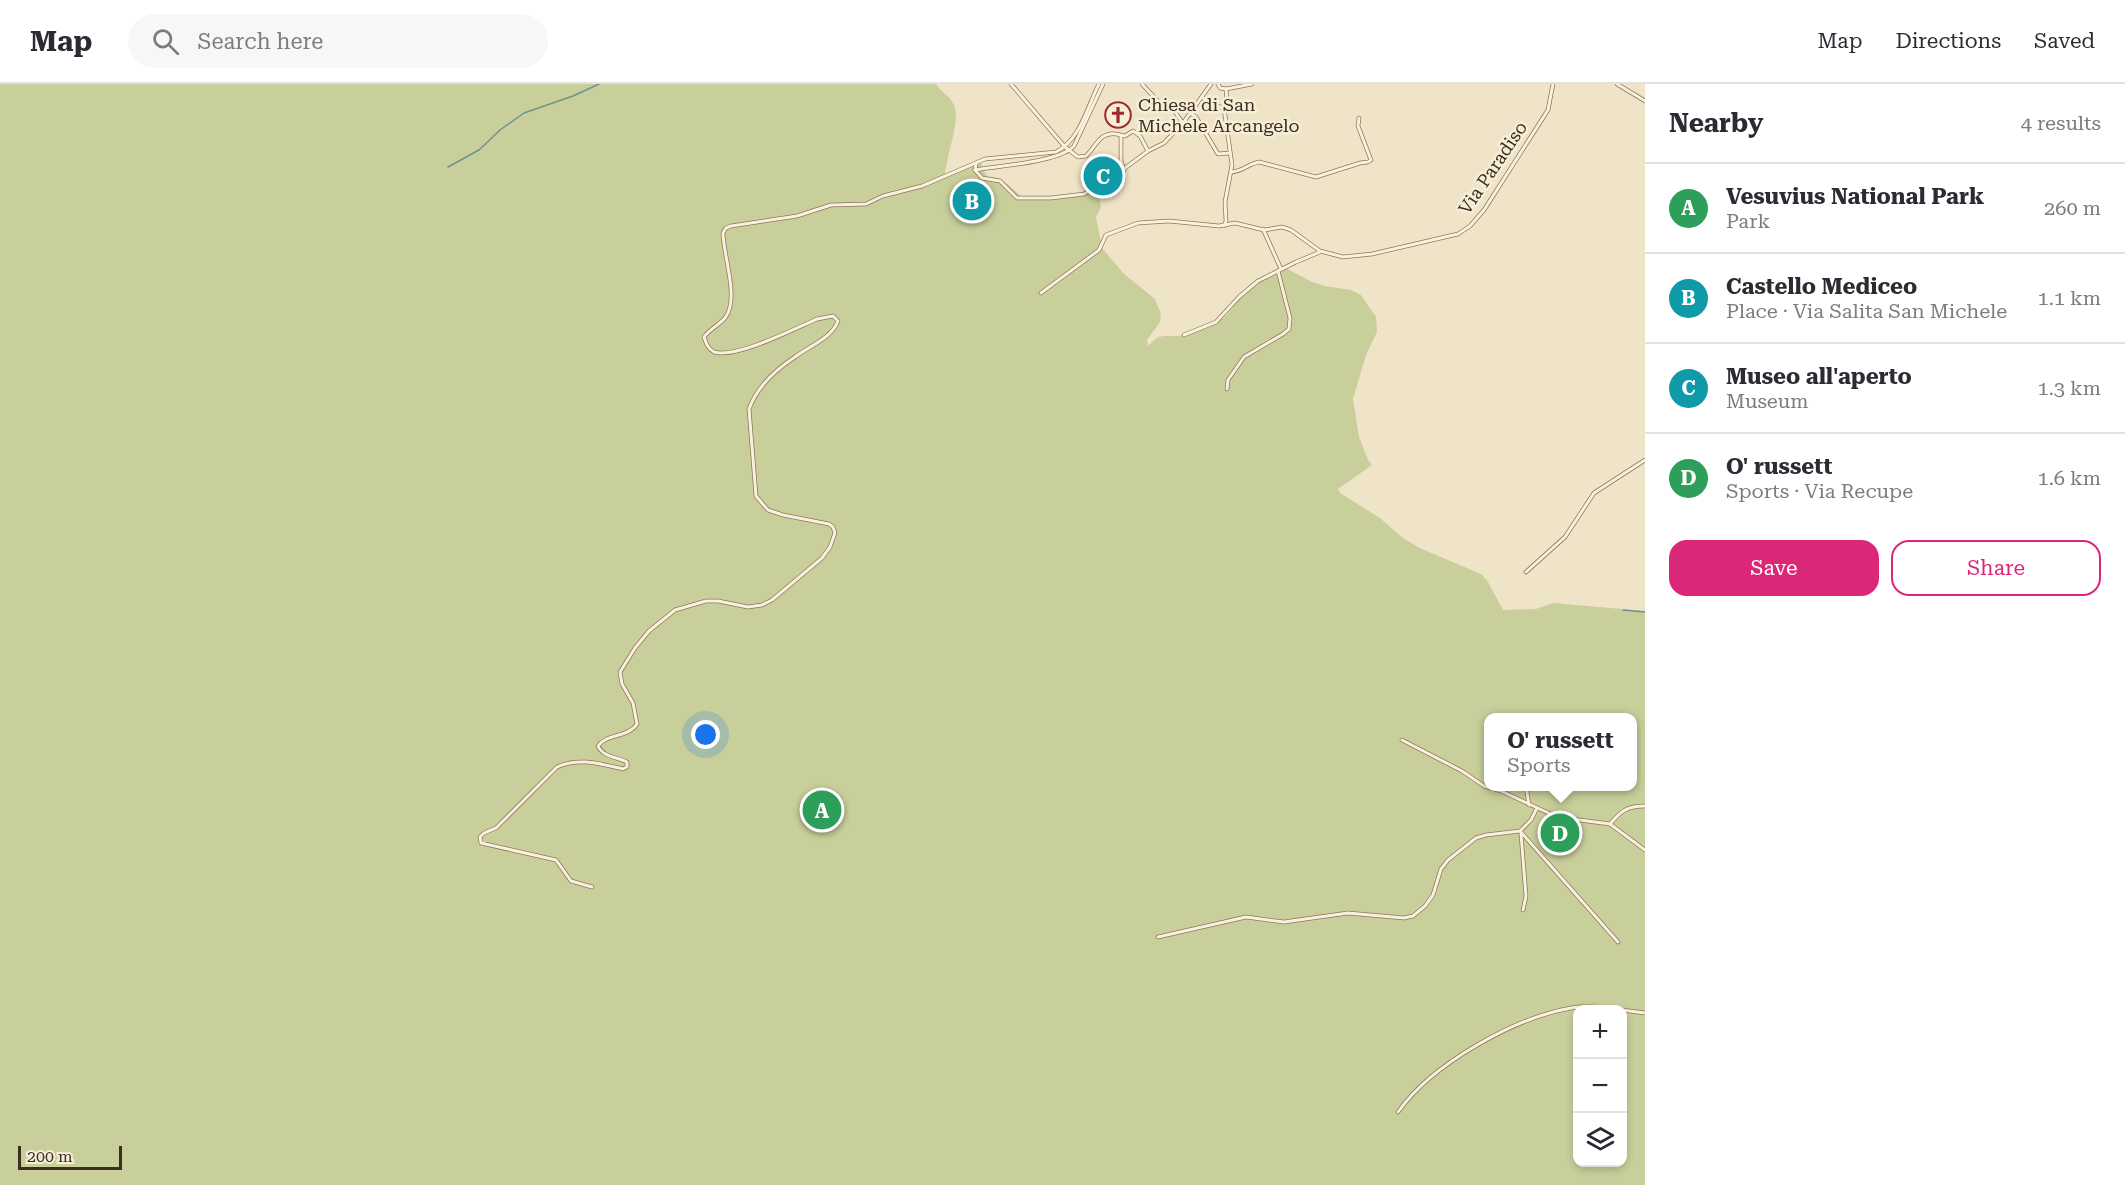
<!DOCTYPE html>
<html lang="en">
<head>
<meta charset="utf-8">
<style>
	:root { --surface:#fff; --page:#f7f7f7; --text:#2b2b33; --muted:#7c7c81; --line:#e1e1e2; --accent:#db2777 }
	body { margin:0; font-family:"Roboto Serif",serif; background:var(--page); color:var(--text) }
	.controls { position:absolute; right:18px; bottom:18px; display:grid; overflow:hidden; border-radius:12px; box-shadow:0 3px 9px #0003 }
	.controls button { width:54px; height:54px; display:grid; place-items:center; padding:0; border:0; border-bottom:2px solid var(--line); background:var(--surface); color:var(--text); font:30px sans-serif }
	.scale { position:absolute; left:18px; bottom:15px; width:104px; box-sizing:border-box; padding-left:6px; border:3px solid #3d2e20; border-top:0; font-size:16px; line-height:21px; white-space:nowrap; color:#3d2e20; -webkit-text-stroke:4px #f7eed8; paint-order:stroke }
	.you { position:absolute; left:706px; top:651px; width:21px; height:21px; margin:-15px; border:4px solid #fff; border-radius:50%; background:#1a73e8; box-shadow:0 0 0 9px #1a73e833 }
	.badge { display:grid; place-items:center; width:39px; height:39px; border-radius:50%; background:var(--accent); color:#fff; font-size:20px; font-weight:700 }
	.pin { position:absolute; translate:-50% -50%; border:3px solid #fff; box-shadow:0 2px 6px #0006 }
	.popup { position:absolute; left:1484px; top:629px; width:153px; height:78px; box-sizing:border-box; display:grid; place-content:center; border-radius:12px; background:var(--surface); filter:drop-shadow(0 2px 4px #0005); font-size:20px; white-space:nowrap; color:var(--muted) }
	.popup b { font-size:22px; color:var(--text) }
	.popup::after { content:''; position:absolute; left:50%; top:100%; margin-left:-12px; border:12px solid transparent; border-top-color:var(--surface) }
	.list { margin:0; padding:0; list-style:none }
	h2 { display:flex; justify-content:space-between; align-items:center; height:78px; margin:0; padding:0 24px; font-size:26px }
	h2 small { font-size:20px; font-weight:400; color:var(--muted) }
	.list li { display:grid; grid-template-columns:39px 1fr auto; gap:18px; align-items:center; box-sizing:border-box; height:90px; padding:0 24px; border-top:2px solid var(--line) }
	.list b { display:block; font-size:22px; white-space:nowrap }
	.list p { margin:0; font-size:20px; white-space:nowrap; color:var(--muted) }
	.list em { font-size:20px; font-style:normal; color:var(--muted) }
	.actions { display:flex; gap:12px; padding:18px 24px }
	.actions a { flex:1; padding:14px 0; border:2px solid var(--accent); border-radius:18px; text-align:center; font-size:21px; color:var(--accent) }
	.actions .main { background:var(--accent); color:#fff }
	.icon { flex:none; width:33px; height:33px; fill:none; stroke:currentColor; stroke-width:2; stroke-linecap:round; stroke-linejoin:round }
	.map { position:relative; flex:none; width:1645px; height:1101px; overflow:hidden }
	header { display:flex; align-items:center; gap:36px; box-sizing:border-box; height:84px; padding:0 30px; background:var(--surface); border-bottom:2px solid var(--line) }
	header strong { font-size:28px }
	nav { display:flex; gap:33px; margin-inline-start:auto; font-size:21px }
	.search { width:420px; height:54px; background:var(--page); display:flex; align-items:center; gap:15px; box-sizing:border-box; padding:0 21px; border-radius:33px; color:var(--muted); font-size:22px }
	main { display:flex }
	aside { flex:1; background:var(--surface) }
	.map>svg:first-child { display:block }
	.green { fill:#c9cf9b; fill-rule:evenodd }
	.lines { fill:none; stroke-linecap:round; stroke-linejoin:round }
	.stream { stroke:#6f938a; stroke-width:1.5 }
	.street-casing { stroke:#8d765c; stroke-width:4.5 }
	.street { stroke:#faf1dc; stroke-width:3 }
	.labels { text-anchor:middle; stroke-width:5; stroke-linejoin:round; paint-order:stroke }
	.poi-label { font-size:18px; fill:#3d2e20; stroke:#f7eed8; text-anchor:start }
	.street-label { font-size:18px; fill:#3d2e20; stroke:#f7eed8 }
</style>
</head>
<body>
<header>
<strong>Map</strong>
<div class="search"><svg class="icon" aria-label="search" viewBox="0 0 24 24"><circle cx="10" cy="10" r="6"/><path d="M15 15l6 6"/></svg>Search here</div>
<nav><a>Map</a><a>Directions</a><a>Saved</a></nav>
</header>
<main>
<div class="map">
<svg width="1645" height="1101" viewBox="0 0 1645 1101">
	<rect width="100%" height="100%" fill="#f0e4c8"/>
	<path class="green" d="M0 0H936C941 8 950 12 954 21 961 36 946 73 945 91L980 76C988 102 989 87 1003 97 1010 101 1015 108 1022 113H1055L1082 109 1097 100 1101 123 1096 133 1102 164 1124 190 1155 215 1161 230 1160 238 1147 256 1148 262C1151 259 1155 255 1159 253 1165 251 1172 252 1178 252 1196 249 1232 238 1235 216L1252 199 1282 182 1312 198 1325 202 1351 206 1361 211 1376 233 1377 248 1366 271 1353 315 1359 353 1368 376 1372 381 1338 405 1340 409 1380 434 1404 455 1422 465 1481 490 1488 498 1503 526 1536 525 1553 519 1645 527V1101H0ZM1488 634H1632V702H1488ZM1578 926H1622V1078H1578Z"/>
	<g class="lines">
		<g class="stream">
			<path d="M448 83 479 66 500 46 524 29 573 12 599 0"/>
			<path d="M1623 526 1645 528"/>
		</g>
		<g class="street-casing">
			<g id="street">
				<path d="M1011 0 1065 63 1078 73 1086 72C1095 64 1100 47 1116 50 1119 50 1122 52 1125 52L1133 47 1140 52 1148 67"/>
				<path d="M1142 0 1165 25H1173L1182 38"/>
				<path d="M1218 0 1220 4 1226 5"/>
				<path d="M1617 0 1645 17"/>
				<path d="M1226 5 1252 0"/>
				<path d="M1202 13 1213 21 1224 24"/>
				<path d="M1190 29 1196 33 1218 70 1230 69"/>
				<path d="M1121 52V77L1124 86"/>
				<path d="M976 80 975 86C998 82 1060 78 1074 62L1103 0"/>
				<path d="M975 86 982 94 1000 97 1017 114H1051L1084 110 1109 96 1148 67 1164 59 1183 39 1211 0"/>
				<path d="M1231 88C1242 88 1248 80 1259 78L1316 93 1360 79 1368 78 1371 76 1358 42 1359 34"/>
				<path d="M1224 142 1226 137 1225 118 1232 81 1224 24 1227 17 1226 5"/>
				<path d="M1263 145 1281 185"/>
				<path d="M1041 209 1099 166 1106 151 1138 139 1169 137 1219 142 1235 139 1264 146 1282 143 1291 146 1320 167 1343 173 1372 170 1458 150 1470 142 1484 126 1548 26 1553 0"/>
				<path d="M1184 251 1216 238 1239 213 1258 197 1296 178 1320 168"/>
				<path d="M1227 305 1228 296 1244 273 1283 250 1289 245 1290 234 1278 187"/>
				<path d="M1526 488 1565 453 1594 409 1645 376"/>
				<path d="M1402 656 1462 687 1484 702 1501 707 1557 733 1610 740 1645 766"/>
				<path d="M1526 702 1529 721"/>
				<path d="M1610 740C1621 727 1627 722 1645 722"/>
				<path d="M1520 747 1618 858"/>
				<path d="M1521 750 1526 812 1523 826"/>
				<path d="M592 803 571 797 556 776 481 759 480 753 484 749 496 744 557 683C578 673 601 680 623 685L627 683V678C617 673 603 673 598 662 607 649 628 654 637 640L633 619 622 600 620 588 635 564 649 547 675 526 706 517H718L748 523 762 521 772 516 822 474 830 463 835 449 833 443 829 440 783 431 768 426 756 412 749 325C757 303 775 286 795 273 808 263 832 254 838 237L833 232 817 235C796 244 736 275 714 268 708 265 706 259 704 253 710 245 719 241 725 234 740 215 723 171 723 149L726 144 731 142 797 132 831 121 866 120 883 112 922 102 985 75 1056 68C1081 55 1087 23 1099 0"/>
				<path d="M1158 853 1246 833 1284 838 1348 829 1404 834 1413 832 1425 822 1433 811 1441 785 1448 776 1476 754 1486 751 1520 747 1531 736 1537 724"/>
				<path d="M1622 926 1645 929"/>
				<path d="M1398 1028C1432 980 1514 934 1571 924 1587 921 1606 924 1622 926"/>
			</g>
		</g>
		<use href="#street" class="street"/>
	</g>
	<defs>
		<g id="church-ring" transform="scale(1.35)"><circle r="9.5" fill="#f7eed8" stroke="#9e2a2b" stroke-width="1.5"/><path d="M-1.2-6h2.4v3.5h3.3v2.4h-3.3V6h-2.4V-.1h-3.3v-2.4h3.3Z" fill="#9e2a2b"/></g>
	</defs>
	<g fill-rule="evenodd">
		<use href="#church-ring" x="1118" y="31"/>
	</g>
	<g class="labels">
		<g class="poi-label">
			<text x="1138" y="27">Chiesa di San<tspan x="1138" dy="21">Michele Arcangelo</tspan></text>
		</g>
		<g class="street-label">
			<text transform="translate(1493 84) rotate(-56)" y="6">Via Paradiso</text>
		</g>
	</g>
</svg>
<div class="controls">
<button>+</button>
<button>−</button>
<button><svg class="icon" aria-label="layers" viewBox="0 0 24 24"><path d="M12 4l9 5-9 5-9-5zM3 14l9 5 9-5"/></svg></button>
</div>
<div class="scale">200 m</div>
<div class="you"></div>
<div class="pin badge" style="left:822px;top:726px;background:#2e9e5b">A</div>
<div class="pin badge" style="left:972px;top:117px;background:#0f9aa8">B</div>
<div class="pin badge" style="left:1103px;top:92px;background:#0f9aa8">C</div>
<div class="pin badge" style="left:1560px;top:749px;background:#2e9e5b">D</div>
<div class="popup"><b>O' russett</b>Sports</div>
</div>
<aside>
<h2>Nearby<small>4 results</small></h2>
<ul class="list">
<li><span class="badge" style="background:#2e9e5b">A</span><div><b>Vesuvius National Park</b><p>Park</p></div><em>260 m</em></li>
<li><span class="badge" style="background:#0f9aa8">B</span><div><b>Castello Mediceo</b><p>Place · Via Salita San Michele</p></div><em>1.1 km</em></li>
<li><span class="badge" style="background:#0f9aa8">C</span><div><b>Museo all'aperto</b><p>Museum</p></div><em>1.3 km</em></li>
<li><span class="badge" style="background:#2e9e5b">D</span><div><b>O' russett</b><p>Sports · Via Recupe</p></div><em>1.6 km</em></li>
</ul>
<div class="actions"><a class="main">Save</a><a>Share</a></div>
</aside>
</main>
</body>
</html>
